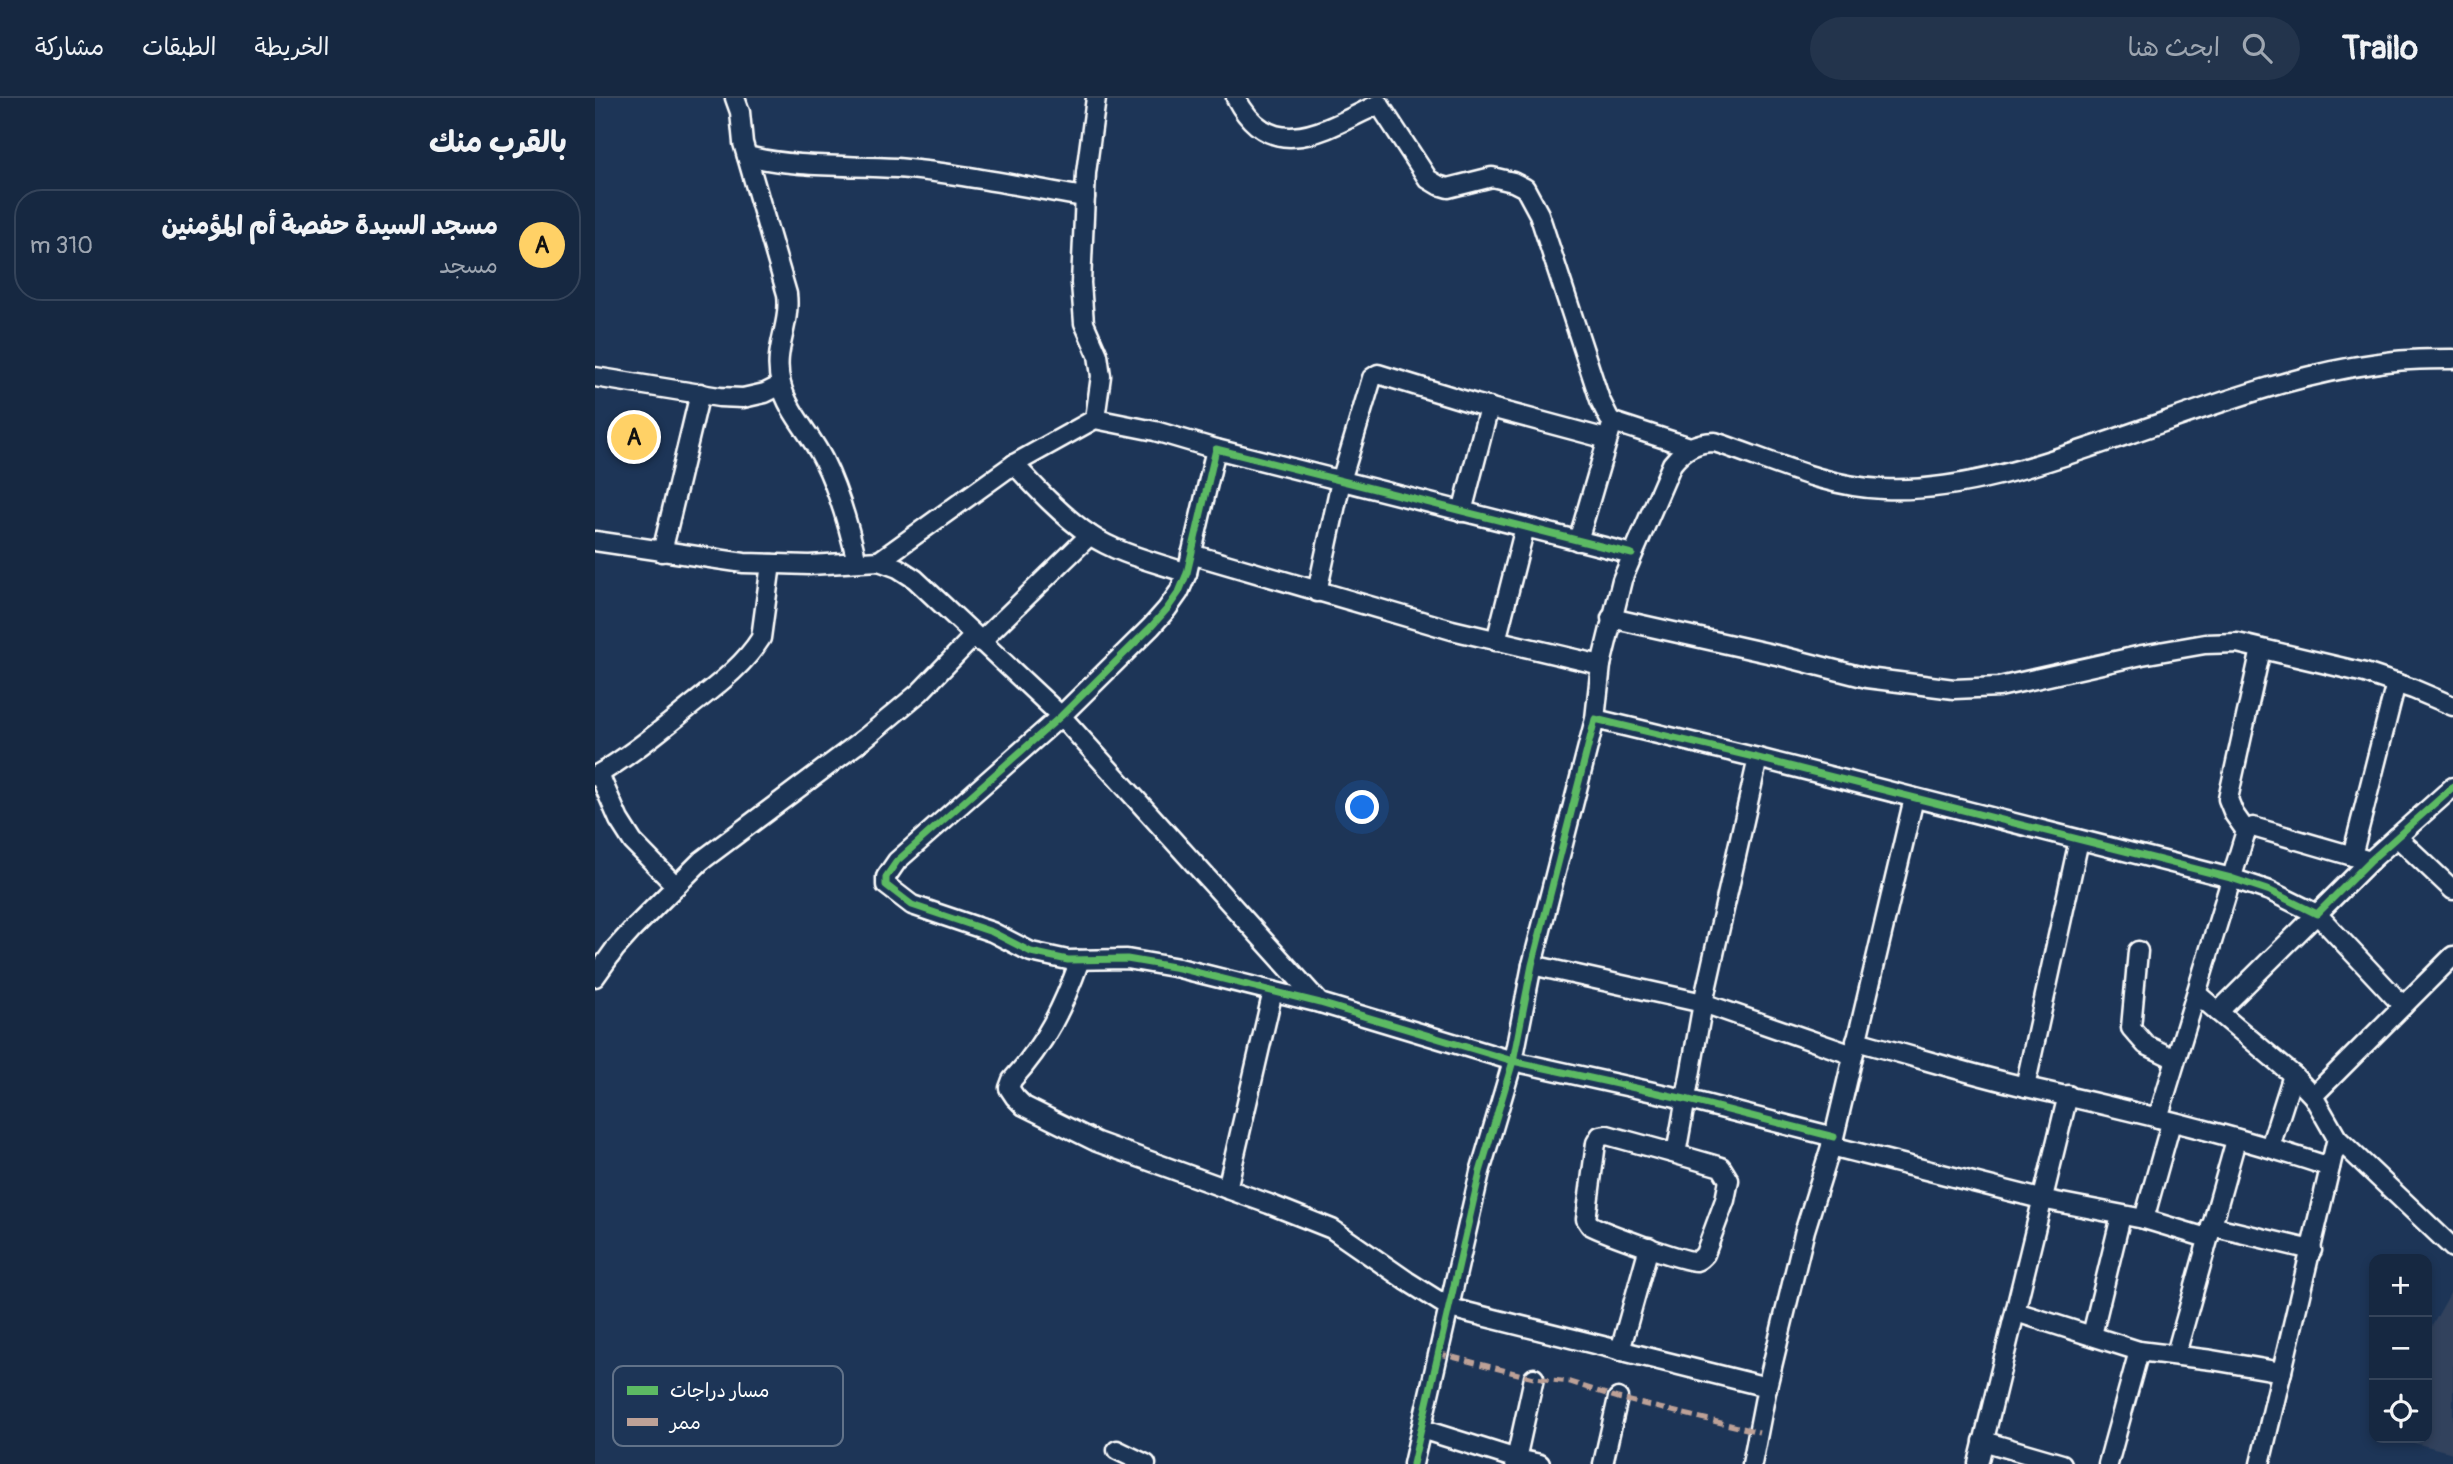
<!DOCTYPE html>
<html lang="ar">
<head>
<meta charset="utf-8">
<style>
	:root { --surface:#162841; --page:#23344c; --text:#f1f3f6; --muted:#9ea6b1; --line:#35445a; --accent:#ffd166 }
	body { margin:0; font-family:Pangolin,"Playpen Sans Arabic",sans-serif; background:var(--page); color:var(--text); direction:rtl }
	.controls { position:absolute; right:21px; bottom:21px; display:grid; overflow:hidden; border-radius:14px; box-shadow:0 4px 10px #0003 }
	.controls button { width:63px; height:63px; display:grid; place-items:center; padding:0; border:0; border-bottom:2px solid var(--line); background:var(--surface); color:var(--text); font:35px sans-serif }
	.you { position:absolute; left:768px; top:710px; width:24px; height:24px; margin:-18px; border:5px solid #fff; border-radius:50%; background:#1a73e8; box-shadow:0 0 0 10px #1a73e833 }
	.badge { display:grid; place-items:center; width:46px; height:46px; border-radius:50%; background:var(--accent); color:#111; font-size:23px; font-weight:700 }
	.pin { position:absolute; translate:-50% -50%; border:4px solid #fff; box-shadow:0 2px 7px #0006 }
	.list { margin:0; padding:0; list-style:none }
	h2 { display:flex; justify-content:space-between; align-items:center; height:91px; margin:0; padding:0 28px; font-size:30px }
	h2 small { font-size:23px; font-weight:400; color:var(--muted) }
	.list li { display:grid; grid-template-columns:46px 1fr auto; gap:21px; align-items:center; box-sizing:border-box; height:112px; margin:0 14px 14px; padding:0 14px; border:2px solid var(--line); border-radius:28px }
	.list b { display:block; font-size:26px; white-space:nowrap }
	.list p { margin:0; font-size:23px; white-space:nowrap; color:var(--muted) }
	.list em { font-size:23px; font-style:normal; color:var(--muted) }
	.icon { flex:none; width:38px; height:38px; fill:none; stroke:currentColor; stroke-width:2; stroke-linecap:round; stroke-linejoin:round }
	.map { position:relative; flex:none; width:1858px; height:1366px; overflow:hidden; direction:ltr }
	header { display:flex; align-items:center; gap:42px; box-sizing:border-box; height:98px; padding:0 35px; background:var(--surface); border-bottom:2px solid var(--line) }
	header strong { font-size:33px }
	nav { display:flex; gap:38px; margin-inline-start:auto; font-size:24px }
	.search { width:490px; height:63px; background:var(--page); display:flex; align-items:center; gap:18px; box-sizing:border-box; padding:0 24px; border-radius:38px; color:var(--muted); font-size:26px }
	main { display:flex }
	aside { flex:1; background:var(--surface) }
	.map>svg:first-child { display:block }
	.built { fill:#31425d }
	.lines { fill:none; stroke-linecap:round; stroke-linejoin:round }
	.minor-casing { stroke:#fff; stroke-width:23 }
	.minor { stroke:#1d3557; stroke-width:18 }
	.quiet { stroke:#bda197; stroke-width:5; stroke-dasharray:10 5; stroke-linecap:butt }
	.cycleway-casing { stroke:#1d3557; stroke-width:11 }
	.cycleway { stroke:#5cba63; stroke-width:7 }
	.key { fill:#1d3557; stroke:#617289; stroke-width:2 }
	.key-label { font-size:19px; fill:#fff }
</style>
</head>
<body>
<header>
<strong>Trailo</strong>
<div class="search"><svg class="icon" aria-label="search" viewBox="0 0 24 24"><circle cx="10" cy="10" r="6"/><path d="M15 15l6 6"/></svg>ابحث هنا</div>
<nav><a>الخريطة</a><a>الطبقات</a><a>مشاركة</a></nav>
</header>
<main>
<div class="map">
<svg width="1858" height="1366" viewBox="0 0 1858 1366">
	<rect width="100%" height="100%" fill="#1d3557"/>
	<filter id="ink" filterUnits="userSpaceOnUse"><feTurbulence type="fractalNoise" baseFrequency=".0143" numOctaves="2"/><feDisplacementMap in="SourceGraphic" scale="14" xChannelSelector="R" yChannelSelector="G"/><feConvolveMatrix kernelMatrix="1 2 1 2 8 2 1 2 1" color-interpolation-filters="sRGB"/></filter>
	<g filter="url(#ink)">
		<path class="built" d="M1858 1190V1355L1800 1340H1832V1237Z"/>
		<g class="lines">
			<g class="minor-casing">
				<g id="minor">
					<path d="M140 0 145 14 148 45 192 196C196 229 177 252 186 286 193 314 215 335 228 361 244 393 254 429 262 464"/>
					<path d="M641 0C677 69 733 30 784 6L833 81 843 87 853 90 897 79 918 84 930 90 944 116 1005 302 1014 320 1018 324 1095 349"/>
					<path d="M152 58C201 70 252 67 302 70 365 75 428 89 490 99"/>
					<path d="M0 279 124 299 148 300 170 295 186 287"/>
					<path d="M500 321 506 278 503 257 489 225 486 185 491 75 501 0"/>
					<path d="M419 366C442 391 466 417 495 437 523 456 560 464 592 475"/>
					<path d="M867 414 894 309"/>
					<path d="M0 443 149 465 214 467 284 463 303 470 320 481 466 618 725 905"/>
					<path d="M983 443 1016 330"/>
					<path d="M67 454 105 295"/>
					<path d="M596 456 857 532 1006 567"/>
					<path d="M1037 456 621 351 592 475 584 494 572 511 556 529 466 618 302 763 291 779V787L317 807 397 834 436 854 473 862 532 861 584 870 725 905 918 963 1090 1001 1239 1039"/>
					<path d="M284 463 419 366 500 321 560 333 621 351"/>
					<path d="M722 494 746 383 777 280 783 276 881 306 1012 341"/>
					<path d="M1016 520 1186 558 1272 580 1359 591 1404 589 1547 557 1610 546 1642 545 1770 575 1818 591 1858 608"/>
					<path d="M901 543 930 429"/>
					<path d="M385 544 495 437"/>
					<path d="M1000 621 1006 567 1027 482 1077 366C1089 351 1101 344 1120 344 1174 362 1230 389 1288 391 1369 395 1458 362 1534 336 1616 308 1699 276 1784 265 1808 261 1833 261 1858 261"/>
					<path d="M4 676 24 722 38 744 81 788"/>
					<path d="M0 678C33 659 62 635 92 611 118 590 148 569 166 540L176 466"/>
					<path d="M1651 733 1639 716 1633 701 1666 551"/>
					<path d="M1802 739 1858 792"/>
					<path d="M1757 758 1801 585"/>
					<path d="M1543 853 1536 930 1551 947 1580 961"/>
					<path d="M485 862C468 909 451 945 417 982L414 990 420 999 429 1008 502 1044 674 1106 737 1131 812 1183 855 1210 1172 1289"/>
					<path d="M937 867 1108 905 1258 957"/>
					<path d="M0 879 20 851 38 831 106 763 270 640 325 594 379 538"/>
					<path d="M1602 896 1698 977 1718 998 1742 1040 1858 1150"/>
					<path d="M1623 914 1722 816 1808 908"/>
					<path d="M1261 943C1318 958 1374 976 1431 989 1533 1012 1636 1036 1735 1069"/>
					<path d="M1430 989 1484 742"/>
					<path d="M1718 998 1858 858"/>
					<path d="M1563 1020 1651 733 1658 729 1775 763"/>
					<path d="M1236 1048 1446 1101 1549 1121 1612 1140"/>
					<path d="M1675 1049 1698 977"/>
					<path d="M1081 1056 1126 1069 1134 1082 1130 1102 1110 1156C1107 1159 1105 1162 1101 1163 1090 1164 1008 1134 995 1127L991 1121 1001 1045 1005 1038 1012 1037 1081 1056 1108 905 1163 660"/>
					<path d="M632 1091 678 893"/>
					<path d="M1549 1121 1576 1025"/>
					<path d="M1616 1128 1717 1152"/>
					<path d="M1421 1214 1544 1253 1617 1262 1687 1274"/>
					<path d="M1497 1237 1526 1118"/>
					<path d="M1025 1253 1054 1149"/>
					<path d="M1581 1256 1641 1042"/>
					<path d="M826 1331 922 1361 945 1366"/>
					<path d="M1388 1343 1467 1366"/>
					<path d="M522 1352 551 1366"/>
					<path d="M818 1366 885 1074 918 963 937 867 1000 621 1163 660 1636 780 1675 793 1722 816 1775 763 1858 689"/>
					<path d="M920 1366 939 1280"/>
					<path d="M1008 1366 1023 1300"/>
					<path d="M1157 1366 1172 1289 1210 1132 1239 1039 1319 700"/>
					<path d="M1383 1366 1473 997"/>
					<path d="M1513 1366 1544 1253"/>
					<path d="M1665 1366 1742 1040"/>
				</g>
			</g>
			<use href="#minor" class="minor"/>
			<path class="quiet" d="M842 1255 939 1280 975 1284 1023 1300 1164 1334"/>
			<g class="cycleway-casing">
				<g id="cycleway">
					<path d="M1037 456 621 351 592 475 584 494 572 511 556 529 466 618 302 763 291 779V787L317 807 397 834 436 854 473 862 532 861 584 870 725 905 918 963 1090 1001 1239 1039"/>
					<path d="M818 1366 885 1074 918 963 937 867 1000 621 1163 660 1636 780 1675 793 1722 816 1775 763 1858 689"/>
				</g>
			</g>
			<use href="#cycleway" class="cycleway"/>
		</g>
	</g>
	<rect x="18" y="1268" width="230" height="80" rx="10" class="key"/>
	<rect x="32" y="1288" width="31" height="9" fill="#5cba63"/>
	<rect x="32" y="1320" width="31" height="8" fill="#bda197"/>
	<g class="key-label">
		<text x="75" y="1299">مسار دراجات</text>
		<text x="75" y="1331">ممر</text>
	</g>
</svg>
<div class="controls">
<button>+</button>
<button>−</button>
<button><svg class="icon" aria-label="locate" viewBox="0 0 24 24"><circle cx="12" cy="12" r="6"/><path d="M12 2v4M12 18v4M2 12h4M18 12h4"/></svg></button>
</div>
<div class="you"></div>
<div class="pin badge" style="left:39px;top:339px">A</div>
</div>
<aside>
<h2>بالقرب منك<small></small></h2>
<ul class="list">
<li><span class="badge">A</span><div><b>مسجد السيدة حفصة أم المؤمنين</b><p>مسجد</p></div><em>310 m</em></li>
</ul>
</aside>
</main>
</body>
</html>
